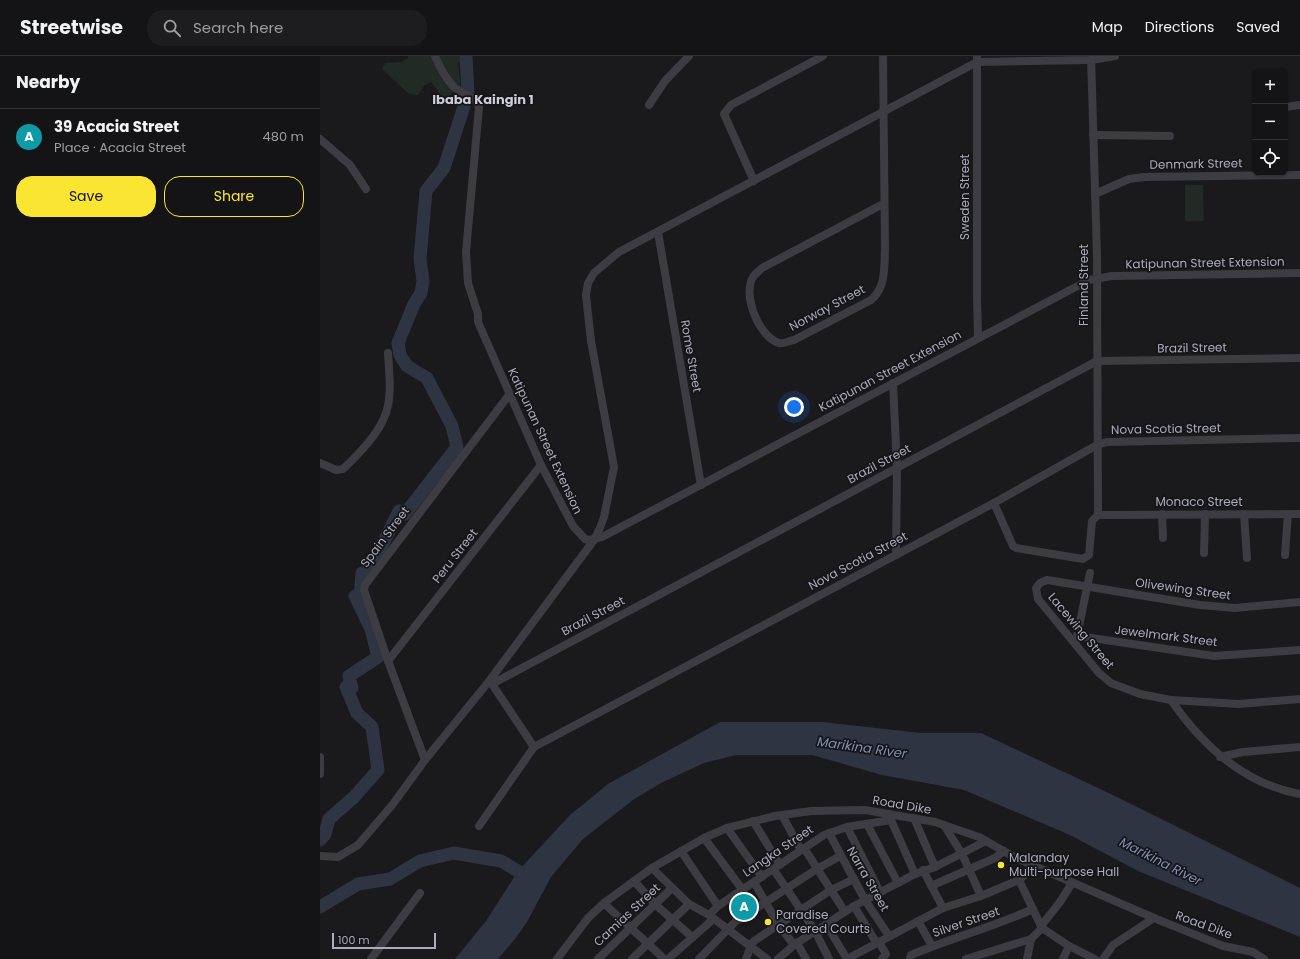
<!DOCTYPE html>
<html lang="en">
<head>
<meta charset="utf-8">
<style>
	:root { --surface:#141315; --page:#1d1c1e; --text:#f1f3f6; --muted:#9d9ea0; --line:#333234; --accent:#fae533 }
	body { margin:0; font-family:Poppins,sans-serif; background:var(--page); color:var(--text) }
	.controls { position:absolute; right:12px; top:12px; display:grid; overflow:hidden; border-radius:8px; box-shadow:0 1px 3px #0004 }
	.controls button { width:36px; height:36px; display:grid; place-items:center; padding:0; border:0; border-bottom:1px solid var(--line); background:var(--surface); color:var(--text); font:20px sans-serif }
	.scale { position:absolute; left:12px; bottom:10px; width:104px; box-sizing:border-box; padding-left:4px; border:2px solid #abacbc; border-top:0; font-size:11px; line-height:14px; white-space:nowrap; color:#abacbc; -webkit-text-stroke:3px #151417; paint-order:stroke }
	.you { position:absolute; left:474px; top:351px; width:14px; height:14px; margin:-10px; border:3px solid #fff; border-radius:50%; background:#1a73e8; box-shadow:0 0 0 6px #1a73e833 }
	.badge { display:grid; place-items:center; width:26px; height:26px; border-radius:50%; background:var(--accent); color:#fff; font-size:13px; font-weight:700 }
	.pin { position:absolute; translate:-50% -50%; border:2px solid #fff; box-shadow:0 1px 4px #0006 }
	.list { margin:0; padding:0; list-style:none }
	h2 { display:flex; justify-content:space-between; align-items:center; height:52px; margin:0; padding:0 16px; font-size:17px }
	h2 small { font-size:13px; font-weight:400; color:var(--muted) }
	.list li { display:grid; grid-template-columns:26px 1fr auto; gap:12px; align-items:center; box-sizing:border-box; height:56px; padding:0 16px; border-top:1px solid var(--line) }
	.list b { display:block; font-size:15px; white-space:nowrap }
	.list p { margin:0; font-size:13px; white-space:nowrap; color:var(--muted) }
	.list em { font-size:13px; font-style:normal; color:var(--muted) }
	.actions { display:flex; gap:8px; padding:12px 16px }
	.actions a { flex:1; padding:9px 0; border:1px solid var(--accent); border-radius:16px; text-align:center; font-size:14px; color:var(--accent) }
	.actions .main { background:var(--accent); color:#111 }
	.icon { flex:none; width:22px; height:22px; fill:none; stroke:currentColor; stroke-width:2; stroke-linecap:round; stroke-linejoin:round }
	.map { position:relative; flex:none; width:980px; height:903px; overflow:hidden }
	header { display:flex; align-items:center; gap:24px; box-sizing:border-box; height:56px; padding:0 20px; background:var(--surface); border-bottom:1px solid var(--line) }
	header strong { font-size:19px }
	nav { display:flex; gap:22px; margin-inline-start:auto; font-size:14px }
	.search { width:280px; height:36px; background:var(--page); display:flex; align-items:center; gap:10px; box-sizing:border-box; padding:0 14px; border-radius:16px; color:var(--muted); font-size:15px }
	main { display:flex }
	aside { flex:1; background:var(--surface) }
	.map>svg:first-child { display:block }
	.green { fill:#212a24 }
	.water { fill:#2e3441 }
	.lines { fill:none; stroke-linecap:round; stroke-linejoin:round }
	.river { stroke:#2e3441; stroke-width:13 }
	.minor { stroke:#3d3c43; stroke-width:8 }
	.poi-dot { fill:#fae533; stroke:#151417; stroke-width:1.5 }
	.labels { text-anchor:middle; stroke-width:3.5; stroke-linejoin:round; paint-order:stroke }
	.street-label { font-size:12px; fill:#abacbc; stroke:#151417 }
	.poi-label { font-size:12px; fill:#abacbc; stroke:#151417; text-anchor:start }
	.neighbourhood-label { font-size:13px; font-weight:bold; fill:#cccdd8; stroke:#151417 }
	.water-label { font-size:13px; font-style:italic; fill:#8192b8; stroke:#151417 }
</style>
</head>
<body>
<header>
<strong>Streetwise</strong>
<div class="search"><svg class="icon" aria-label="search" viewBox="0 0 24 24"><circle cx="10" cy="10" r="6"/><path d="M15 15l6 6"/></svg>Search here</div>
<nav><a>Map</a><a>Directions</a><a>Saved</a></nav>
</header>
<main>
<aside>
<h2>Nearby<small></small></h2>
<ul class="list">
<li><span class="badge" style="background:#0f9aa8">A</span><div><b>39 Acacia Street</b><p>Place · Acacia Street</p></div><em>480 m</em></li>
</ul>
<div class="actions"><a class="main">Save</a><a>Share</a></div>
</aside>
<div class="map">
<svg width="980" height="903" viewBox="0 0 980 903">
	<rect width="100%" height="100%" fill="#1a191c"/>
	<g class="green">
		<path d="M88 0H111L135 34 124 46 120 45 118 35 111 26 105 29 98 39 89 38 62 13 65 7 81 6 88 2Z"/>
		<path d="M118 0H144L143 7 138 6 141 32 130 23Z"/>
		<path d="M865 129H883L884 165H865Z"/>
	</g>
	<path class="water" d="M400 666H502L601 677H661L793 739 980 832V881L818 815 750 779 644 734 562 719 492 699H416L384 707 341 727 313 744 263 783 231 821 207 866 195 883 178 903H135L166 865 198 815 250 759 288 728Z"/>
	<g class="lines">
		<g class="river">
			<path d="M0 784 5 778 9 763 34 741 58 714 52 671 37 657 26 631 32 632 29 620 58 601 51 573 35 540 40 542 42 517 48 518 79 455 85 458 137 391 132 370 107 322 87 310 80 299 78 287 94 248 101 237 103 225 100 203 106 135 124 112 148 38 146 0"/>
			<path d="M0 851 38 828 70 823 100 805 134 797 181 805 198 815 210 825"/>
		</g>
		<g class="minor">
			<path d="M115 0C119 10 125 21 133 30 141 38 156 40 159 51L146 196 148 227 158 258V266L221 409 253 470 265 483 269 484 282 481 769 224 792 220 980 217"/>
			<path d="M563 0 565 194C564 213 566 231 551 244L474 284C469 285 463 288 459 287 439 281 422 239 433 221 435 218 439 215 442 212L563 148"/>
			<path d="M657 0V240L658 282"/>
			<path d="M771 0 777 200 778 459"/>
			<path d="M329 49 345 25 369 0"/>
			<path d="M965 51 980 49"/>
			<path d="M773 79 850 80"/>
			<path d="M0 83 30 109 46 133"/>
			<path d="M434 125 404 58 411 49 503 0"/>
			<path d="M775 138 809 123 824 121 980 119"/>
			<path d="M338 176 381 429"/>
			<path d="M573 327 577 412 576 499"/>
			<path d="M0 407 16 414 23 413C38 399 56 381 64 362 73 343 69 317 68 297"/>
			<path d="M674 447 693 490 696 492 763 503 769 499 772 465 778 459"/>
			<path d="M842 458 843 482"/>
			<path d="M924 458 927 502"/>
			<path d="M778 459 980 458"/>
			<path d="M884 497 885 458"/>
			<path d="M965 499 968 458"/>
			<path d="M980 546 915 552 880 549 727 524 720 527 716 532 718 543 779 617 791 627 820 638 851 644 919 648 980 643"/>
			<path d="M758 580 894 600 980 594"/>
			<path d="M756 585 770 517"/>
			<path d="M68 605 221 409"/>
			<path d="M170 625 214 691"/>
			<path d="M172 628 777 305 980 302"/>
			<path d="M851 644C882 689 924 728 980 738"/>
			<path d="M0 701V718"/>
			<path d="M900 701 923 696 980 691"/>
			<path d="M105 704 68 605 44 534 45 529 189 339"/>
			<path d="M462 759 481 794"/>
			<path d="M571 760V764L595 818"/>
			<path d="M594 762 615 811"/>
			<path d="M433 765 460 809"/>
			<path d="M547 768 578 827"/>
			<path d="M624 769 642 798 661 840"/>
			<path d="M159 770 214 691 674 447 777 389 787 386 980 382"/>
			<path d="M527 771 560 836"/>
			<path d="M407 772 442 821"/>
			<path d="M509 777 545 844 569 880"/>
			<path d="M384 782 422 833"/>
			<path d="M484 792 525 856"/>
			<path d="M361 795 398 850"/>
			<path d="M0 800 18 801 38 789 73 748 105 704 170 624 274 484 280 472 284 461 294 411 271 285 266 239 268 227 274 217 299 196 657 6 771 4 795 0"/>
			<path d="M332 812 369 848 389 859 447 903"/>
			<path d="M454 814 495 875 509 903"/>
			<path d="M603 814 623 852"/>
			<path d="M699 824 722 872 749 890 775 903"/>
			<path d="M314 825 336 849 372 881"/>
			<path d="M434 826 458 868 474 889"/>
			<path d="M611 830 675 802 684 795"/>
			<path d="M284 847C304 867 324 883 344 903"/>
			<path d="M534 850 554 883 560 888 566 898 562 903"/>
			<path d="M389 859 398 850 504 779 527 771 571 764"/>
			<path d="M598 865 612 890"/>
			<path d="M506 868 527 903"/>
			<path d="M721 870 740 846 752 827"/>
			<path d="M477 887 486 903"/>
			<path d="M51 903 100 837"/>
			<path d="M237 903 268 862 284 847 332 812 384 782 407 772 455 760 491 755 545 754 615 766 659 781 696 802 834 862 903 890 933 896 944 903"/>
			<path d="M278 903 352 832"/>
			<path d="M312 903 369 848"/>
			<path d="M348 903 390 866 392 861"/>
			<path d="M379 903 415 866 497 813 520 800"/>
			<path d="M426 903 431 889 434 885 511 834 534 823"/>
			<path d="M458 903 474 889 534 850 595 818 615 811 666 785"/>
			<path d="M527 903 623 852 661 840 699 824 707 817 711 808"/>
			<path d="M590 903 591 899C631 882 673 871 713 853"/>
			<path d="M646 903 711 883"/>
			<path d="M707 903 711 883 722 872"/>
			<path d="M743 903 749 890"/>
			<path d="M783 903 793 889 834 862"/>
		</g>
	</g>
	<g class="poi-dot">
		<circle cx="681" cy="809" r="4"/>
		<circle cx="448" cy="866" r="4"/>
	</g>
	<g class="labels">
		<g class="street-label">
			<text transform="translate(876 108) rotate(-1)" y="4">Denmark Street</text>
			<text transform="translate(645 141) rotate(-90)" y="4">Sweden Street</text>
			<text transform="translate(885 207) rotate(-1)" y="4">Katipunan Street Extension</text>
			<text transform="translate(764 229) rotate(-90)" y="4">Finland Street</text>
			<text transform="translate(507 252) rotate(-28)" y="4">Norway Street</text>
			<text transform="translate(872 292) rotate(-1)" y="4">Brazil Street</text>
			<text transform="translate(371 300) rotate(80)" y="4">Rome Street</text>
			<text transform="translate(570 315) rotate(-28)" y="4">Katipunan Street Extension</text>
			<text transform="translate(846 373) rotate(-1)" y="4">Nova Scotia Street</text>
			<text transform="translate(225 385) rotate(65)" y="4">Katipunan Street Extension</text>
			<text transform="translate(559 408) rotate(-28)" y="4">Brazil Street</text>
			<text x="879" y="450">Monaco Street</text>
			<text transform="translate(65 481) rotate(-53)" y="4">Spain Street</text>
			<text transform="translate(135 500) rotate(-52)" y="4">Peru Street</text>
			<text transform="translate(538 505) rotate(-28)" y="4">Nova Scotia Street</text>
			<text transform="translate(863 533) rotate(8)" y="4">Olivewing Street</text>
			<text transform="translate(273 560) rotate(-28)" y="4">Brazil Street</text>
			<text transform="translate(761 575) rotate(50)" y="4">Lacewing Street</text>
			<text transform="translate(846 580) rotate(7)" y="4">Jewelmark Street</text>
			<text transform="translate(582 749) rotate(10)" y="4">Road Dike</text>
			<text transform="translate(458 795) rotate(-34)" y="4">Langka Street</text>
			<text transform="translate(548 823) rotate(60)" y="4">Narra Street</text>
			<text transform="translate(307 859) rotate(-43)" y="4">Camias Street</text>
			<text transform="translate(646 866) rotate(-19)" y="4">Silver Street</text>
			<text transform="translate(884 869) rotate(20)" y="4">Road Dike</text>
		</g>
		<g class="poi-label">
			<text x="689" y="806">Malanday<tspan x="689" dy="14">Multi-purpose Hall</tspan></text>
			<text x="456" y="863">Paradise<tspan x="456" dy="14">Covered Courts</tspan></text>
		</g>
		<g class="neighbourhood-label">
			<text x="163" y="48">Ibaba Kaingin 1</text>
		</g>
		<g class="water-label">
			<text transform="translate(542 691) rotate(8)" y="5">Marikina River</text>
			<text transform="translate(841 805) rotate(27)" y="5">Marikina River</text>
		</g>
	</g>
</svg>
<div class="controls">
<button>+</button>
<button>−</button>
<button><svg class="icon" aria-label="locate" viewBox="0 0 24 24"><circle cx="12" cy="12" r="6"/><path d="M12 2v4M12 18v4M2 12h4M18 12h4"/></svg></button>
</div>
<div class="scale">100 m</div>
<div class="you"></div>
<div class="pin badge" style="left:424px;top:851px;background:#0f9aa8">A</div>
</div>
</main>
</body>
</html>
